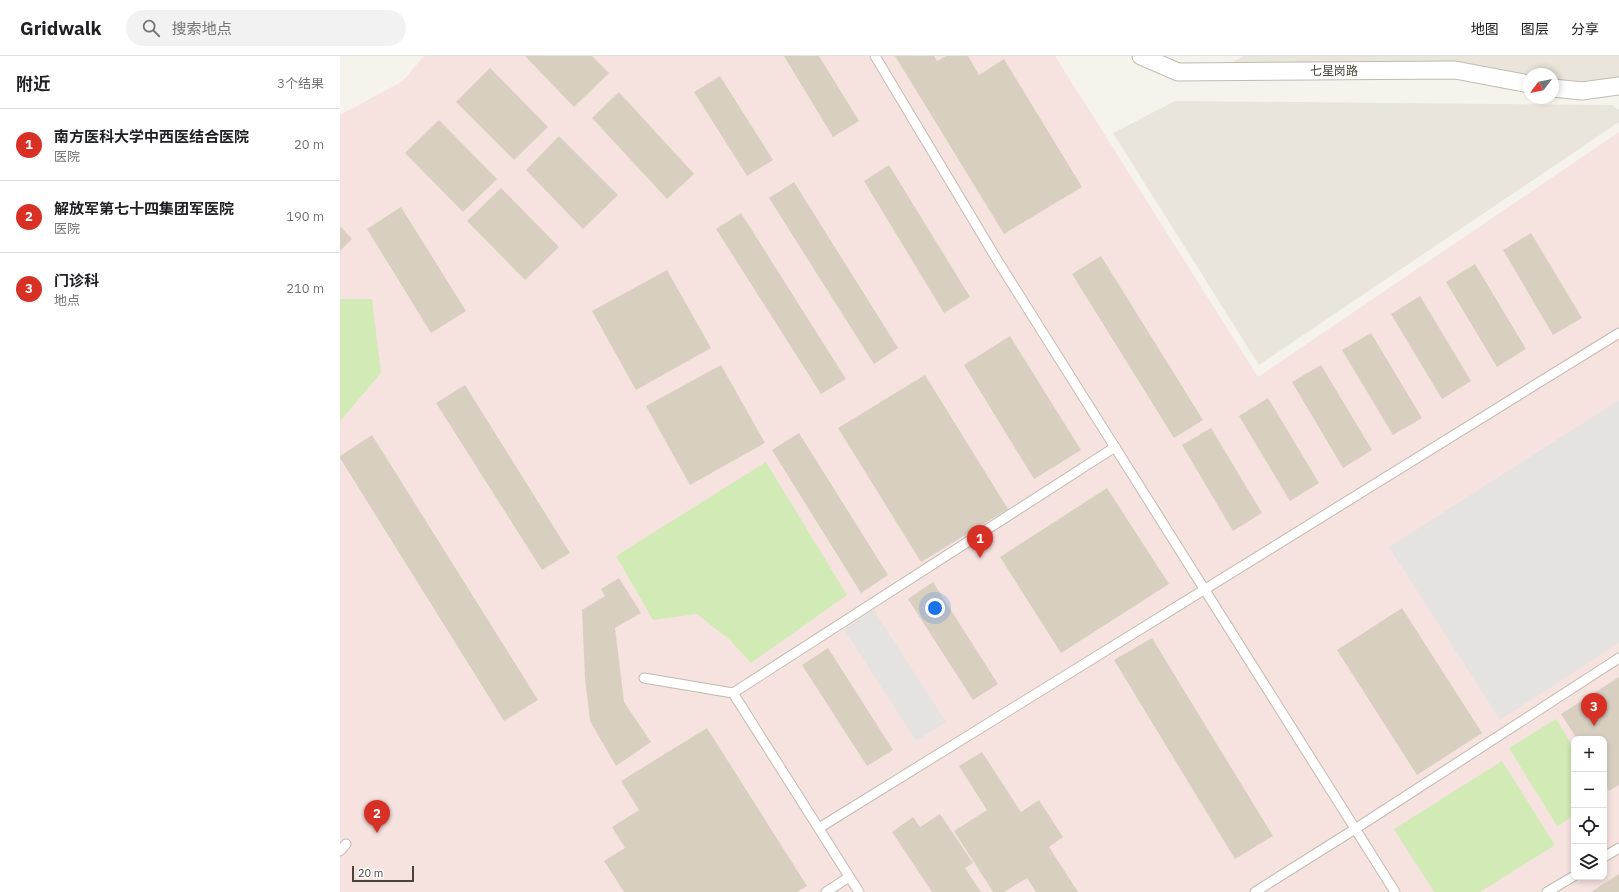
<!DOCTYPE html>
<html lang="zh">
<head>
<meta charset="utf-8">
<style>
	:root { --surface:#fff; --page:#f2f2f2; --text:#202124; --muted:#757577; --line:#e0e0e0; --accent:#d93025 }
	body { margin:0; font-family:"IBM Plex Sans","Noto Sans SC",sans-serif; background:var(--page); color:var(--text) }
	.controls { position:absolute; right:12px; bottom:12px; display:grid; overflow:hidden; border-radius:8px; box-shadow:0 2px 6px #0003 }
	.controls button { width:36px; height:36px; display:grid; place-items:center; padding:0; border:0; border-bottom:1px solid var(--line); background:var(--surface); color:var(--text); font:20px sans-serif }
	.compass { position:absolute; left:1183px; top:12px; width:36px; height:36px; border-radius:50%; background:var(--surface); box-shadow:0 2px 6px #0003; rotate:238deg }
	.scale { position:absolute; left:12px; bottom:10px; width:62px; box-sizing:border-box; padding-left:4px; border:2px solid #4b4439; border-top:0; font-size:11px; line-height:14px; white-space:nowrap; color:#4b4439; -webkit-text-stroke:3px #fff; paint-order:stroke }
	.you { position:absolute; left:595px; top:552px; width:14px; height:14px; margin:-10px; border:3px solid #fff; border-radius:50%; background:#1a73e8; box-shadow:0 0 0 6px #1a73e833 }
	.badge { display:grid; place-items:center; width:26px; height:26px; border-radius:50%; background:var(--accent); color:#fff; font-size:13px; font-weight:700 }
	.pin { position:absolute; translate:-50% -33px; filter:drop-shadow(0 1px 2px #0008) }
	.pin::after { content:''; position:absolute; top:21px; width:14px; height:12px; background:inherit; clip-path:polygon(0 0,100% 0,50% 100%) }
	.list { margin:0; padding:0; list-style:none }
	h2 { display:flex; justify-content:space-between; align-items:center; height:52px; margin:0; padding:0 16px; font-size:17px }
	h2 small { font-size:13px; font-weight:400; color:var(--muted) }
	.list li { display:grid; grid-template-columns:26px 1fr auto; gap:12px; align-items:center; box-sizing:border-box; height:72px; padding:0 16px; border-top:1px solid var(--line) }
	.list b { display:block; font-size:15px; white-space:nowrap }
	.list p { margin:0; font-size:13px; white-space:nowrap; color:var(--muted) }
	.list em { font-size:13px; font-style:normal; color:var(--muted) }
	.icon { flex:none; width:22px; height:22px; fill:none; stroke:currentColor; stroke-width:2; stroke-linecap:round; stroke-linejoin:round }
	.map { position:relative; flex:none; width:1279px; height:836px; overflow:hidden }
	header { display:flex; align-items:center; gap:24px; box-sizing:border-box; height:56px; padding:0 20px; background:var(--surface); border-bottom:1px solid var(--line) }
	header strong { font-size:19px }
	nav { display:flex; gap:22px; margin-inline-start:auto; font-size:14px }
	.search { width:280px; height:36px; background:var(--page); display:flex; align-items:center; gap:10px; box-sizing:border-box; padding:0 14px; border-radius:22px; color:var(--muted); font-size:15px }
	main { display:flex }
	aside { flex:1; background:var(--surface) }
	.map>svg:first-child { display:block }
	.residential { fill:#eae5da }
	.medical { fill:#f6e3e0; fill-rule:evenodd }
	.green { fill:#d2eab5 }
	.parking { fill:#e5e3e0 }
	.building { fill:#d8cfc1 }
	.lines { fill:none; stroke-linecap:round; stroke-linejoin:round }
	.lane-casing { stroke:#c2bbae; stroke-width:11 }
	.street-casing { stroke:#c2bbae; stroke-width:19 }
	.lane { stroke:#fff; stroke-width:9 }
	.street { stroke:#fff; stroke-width:17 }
	.labels { text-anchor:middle; stroke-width:4; stroke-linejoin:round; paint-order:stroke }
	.street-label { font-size:12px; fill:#4b4439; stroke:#fff }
</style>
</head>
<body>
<header>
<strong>Gridwalk</strong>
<div class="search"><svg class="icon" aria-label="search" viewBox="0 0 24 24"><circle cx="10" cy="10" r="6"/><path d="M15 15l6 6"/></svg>搜索地点</div>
<nav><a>地图</a><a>图层</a><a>分享</a></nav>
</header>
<main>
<aside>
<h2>附近<small>3个结果</small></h2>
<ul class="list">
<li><span class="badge">1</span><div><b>南方医科大学中西医结合医院</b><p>医院</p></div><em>20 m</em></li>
<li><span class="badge">2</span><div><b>解放军第七十四集团军医院</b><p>医院</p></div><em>190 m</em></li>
<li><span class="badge">3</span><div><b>门诊科</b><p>地点</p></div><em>210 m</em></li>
</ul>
</aside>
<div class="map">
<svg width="1279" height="836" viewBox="0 0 1279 836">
	<rect width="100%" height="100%" fill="#f6f3ec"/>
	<g class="residential">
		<path d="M904 0H1279V25L1241 32 1213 27V18H1189V23L887 9Z"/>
		<path d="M835 45 1272 49 1279 54V66L919 309 773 77Z"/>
	</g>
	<path class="medical" d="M84 0H715L918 321 1279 76V836H0V59L63 25ZM1234 683H1264V821H1234Z"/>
	<g class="green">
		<path d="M0 243H32L41 317 0 365Z"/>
		<path d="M426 406 507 539 411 607 390 584 357 558 313 564 276 500Z"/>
		<path d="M1216 663 1234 692V760L1217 770 1169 692Z"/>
		<path d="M1162 705 1215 789 1140 836H1094L1054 773Z"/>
	</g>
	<g class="parking">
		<path d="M1279 344V587L1160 664 1049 491Z"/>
		<path d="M534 554 606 666 576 685 504 573Z"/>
	</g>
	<g class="building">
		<path d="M185 0H252L269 17 234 51Z"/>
		<path d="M444 0H479L519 65 493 81Z"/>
		<path d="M555 0H594L597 5 606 0H628L639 19 664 3 742 131 664 178Z"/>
		<path d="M150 12 208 71 174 104 116 46Z"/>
		<path d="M380 20 433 104 407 120 354 36Z"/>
		<path d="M279 36 354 118 327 143 252 62Z"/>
		<path d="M99 64 157 123 123 156 65 97Z"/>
		<path d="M219 80 278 139 243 173 186 114Z"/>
		<path d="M549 109 630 241 604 257 524 125Z"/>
		<path d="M454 126 558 292 534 308 429 142Z"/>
		<path d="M161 132 219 191 185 224 127 165Z"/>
		<path d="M61 151 126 255 91 277 27 173Z"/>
		<path d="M401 157 506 323 481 338 376 173Z"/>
		<path d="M0 170 12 183 0 195Z"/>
		<path d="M1191 177 1242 262 1213 279 1163 194Z"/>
		<path d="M761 200 863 364 834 382 732 218Z"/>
		<path d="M1135 208 1186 293 1157 311 1106 226Z"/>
		<path d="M327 214 371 292 296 334 252 255Z"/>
		<path d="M1080 240 1131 325 1102 343 1051 258Z"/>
		<path d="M1031 277 1082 362 1053 379 1002 294Z"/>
		<path d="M670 280 741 394 694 423 624 309Z"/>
		<path d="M381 309 425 387 350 429 306 350Z"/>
		<path d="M981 309 1032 394 1003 412 952 326Z"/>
		<path d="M585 319 668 453 581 506 498 372Z"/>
		<path d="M125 329 230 497 202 514 96 347Z"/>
		<path d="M928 342 979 427 950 445 899 360Z"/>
		<path d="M871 372 922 457 893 475 842 389Z"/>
		<path d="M459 377 548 519 521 537 432 394Z"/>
		<path d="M32 379 198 644 164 665 0 402V400Z"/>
		<path d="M767 432 829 528 721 597 660 501Z"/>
		<path d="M279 522 301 557 275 572 284 646 311 686 276 710 250 665 245 622 242 554 265 540 261 533Z"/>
		<path d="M593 526 658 628 633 644 568 543Z"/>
		<path d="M1062 552 1142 677 1077 719 997 594Z"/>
		<path d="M812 582 933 780 895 803 774 604Z"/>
		<path d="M488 592 553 694 527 710 462 609Z"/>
		<path d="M1279 621V729L1269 735 1264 727V683H1237L1221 658Z"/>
		<path d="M367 672 467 830 457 836H284L264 805 285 792 272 771 299 754 281 725Z"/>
		<path d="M642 696 681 756 699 744 723 781 709 791 738 836H696L687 822 664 836H653L614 775 647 754 619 710Z"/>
		<path d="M600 758 633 807 625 812 641 836H592L552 776 573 761 580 771Z"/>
		<path d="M1279 818V836H1251Z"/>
	</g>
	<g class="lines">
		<g class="lane-casing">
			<g id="lane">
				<path d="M535 0 659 207 1055 836"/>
				<path d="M304 622 393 637 519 836"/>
				<path d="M393 637 775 391"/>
				<path d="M479 772 1279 277"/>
				<path d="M0 795 6 788"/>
				<path d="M1264 801 1279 792"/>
				<path d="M486 836 509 821"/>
				<path d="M915 836 1015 773 1279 602"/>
				<path d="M1207 836 1234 820"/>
			</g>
		</g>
		<g class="street-casing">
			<g id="street">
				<path d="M801 0 838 16 1115 14 1189 28"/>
				<path d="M1213 32 1242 35 1279 30"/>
			</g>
		</g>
		<use href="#lane" class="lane"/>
		<use href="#street" class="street"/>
	</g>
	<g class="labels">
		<g class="street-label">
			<text x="994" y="19">七星岗路</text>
		</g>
	</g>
</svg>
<div class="controls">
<button>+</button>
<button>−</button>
<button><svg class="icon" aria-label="locate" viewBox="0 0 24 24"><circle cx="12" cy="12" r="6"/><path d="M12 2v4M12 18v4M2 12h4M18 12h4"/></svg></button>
<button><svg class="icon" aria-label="layers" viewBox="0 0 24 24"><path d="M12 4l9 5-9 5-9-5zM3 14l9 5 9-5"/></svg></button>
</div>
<svg class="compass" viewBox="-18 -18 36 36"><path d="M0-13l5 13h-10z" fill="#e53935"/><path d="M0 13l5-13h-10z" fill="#757577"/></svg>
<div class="scale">20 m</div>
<div class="you"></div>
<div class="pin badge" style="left:640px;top:502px">1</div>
<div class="pin badge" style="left:37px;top:777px">2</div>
<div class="pin badge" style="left:1254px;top:670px">3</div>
</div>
</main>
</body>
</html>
